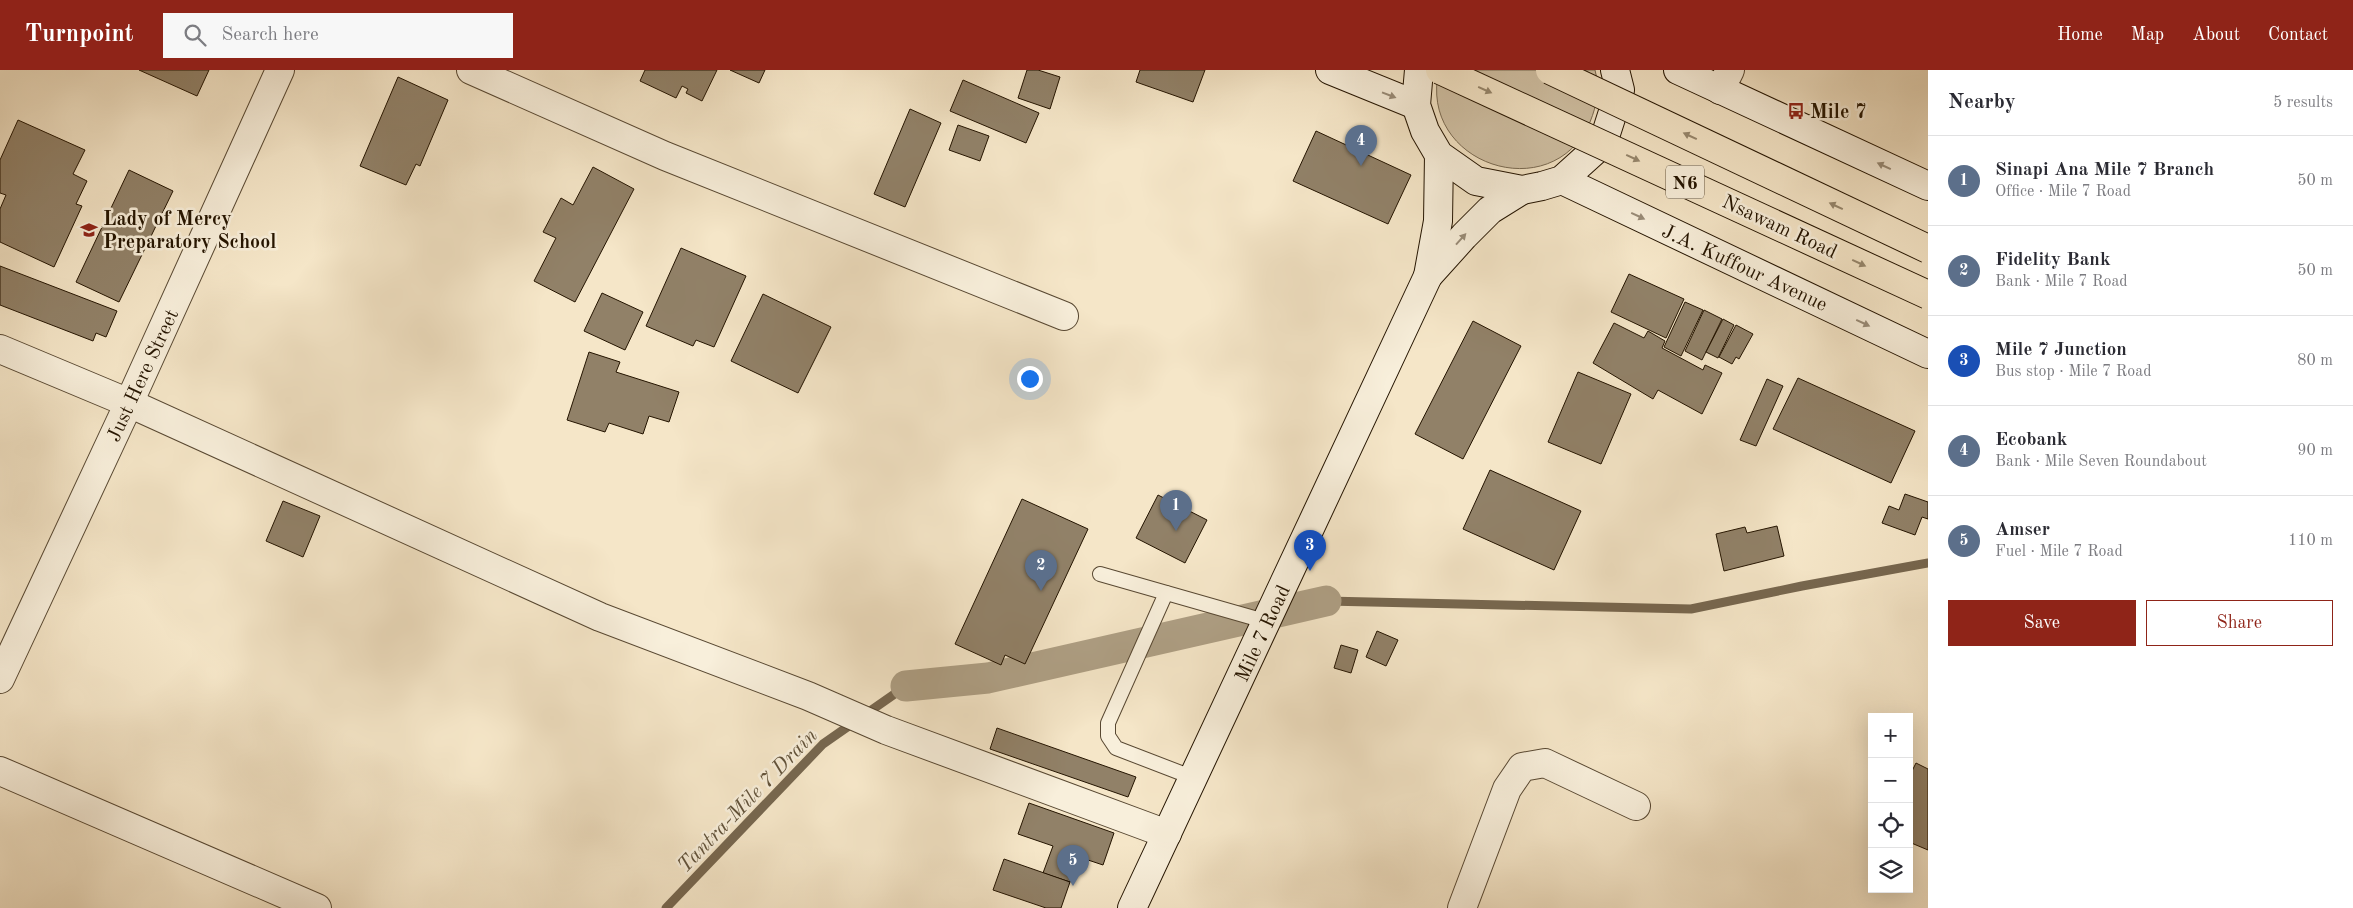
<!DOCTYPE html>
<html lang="en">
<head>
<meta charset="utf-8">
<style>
	:root { --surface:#fff; --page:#f7f7f7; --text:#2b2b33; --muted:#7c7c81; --line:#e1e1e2; --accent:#8f2418 }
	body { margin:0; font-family:"Old Standard TT",serif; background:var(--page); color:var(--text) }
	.controls { position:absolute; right:15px; bottom:15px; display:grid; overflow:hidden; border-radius:0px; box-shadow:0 5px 20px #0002 }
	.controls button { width:45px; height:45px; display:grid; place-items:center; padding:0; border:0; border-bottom:1px solid var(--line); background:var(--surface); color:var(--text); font:25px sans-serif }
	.you { position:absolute; left:1029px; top:308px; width:18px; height:18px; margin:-12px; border:4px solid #fff; border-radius:50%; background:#1a73e8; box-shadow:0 0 0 8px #1a73e833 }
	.badge { display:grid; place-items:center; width:32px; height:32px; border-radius:50%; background:var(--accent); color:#fff; font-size:16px; font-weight:700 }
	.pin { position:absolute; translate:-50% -41px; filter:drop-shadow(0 1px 2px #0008) }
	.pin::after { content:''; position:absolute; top:26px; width:18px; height:15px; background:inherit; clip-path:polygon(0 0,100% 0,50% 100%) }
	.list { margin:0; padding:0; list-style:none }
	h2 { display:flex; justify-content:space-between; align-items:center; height:65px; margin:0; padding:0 20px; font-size:21px }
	h2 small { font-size:16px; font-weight:400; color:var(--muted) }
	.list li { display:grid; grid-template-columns:32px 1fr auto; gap:15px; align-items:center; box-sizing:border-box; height:90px; padding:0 20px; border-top:1px solid var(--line) }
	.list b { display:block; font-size:19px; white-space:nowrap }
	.list p { margin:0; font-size:16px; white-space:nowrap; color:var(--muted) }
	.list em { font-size:16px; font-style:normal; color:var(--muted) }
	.actions { display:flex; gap:10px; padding:15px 20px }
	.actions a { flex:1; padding:11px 0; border:1px solid var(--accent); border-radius:0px; text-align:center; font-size:18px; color:var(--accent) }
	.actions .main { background:var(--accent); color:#fff }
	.icon { flex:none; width:28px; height:28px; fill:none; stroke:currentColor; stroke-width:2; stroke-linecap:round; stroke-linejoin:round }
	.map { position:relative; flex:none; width:1928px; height:838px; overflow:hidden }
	header { display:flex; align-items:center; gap:30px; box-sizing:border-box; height:70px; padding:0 25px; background:var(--accent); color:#fff }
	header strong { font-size:24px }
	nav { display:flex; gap:28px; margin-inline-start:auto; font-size:18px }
	.search { width:350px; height:45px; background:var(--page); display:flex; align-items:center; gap:12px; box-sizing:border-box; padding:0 18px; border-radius:0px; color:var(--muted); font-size:19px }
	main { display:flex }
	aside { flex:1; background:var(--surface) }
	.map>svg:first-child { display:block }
	.green { fill:#d1c2a6; stroke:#7a6b53 }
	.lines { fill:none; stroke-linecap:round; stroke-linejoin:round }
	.stream { stroke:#77674f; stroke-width:9 }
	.canal { stroke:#ae9f84; stroke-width:31 }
	.building { fill:#918168; stroke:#241400 }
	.lane-casing { stroke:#584832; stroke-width:16 }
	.street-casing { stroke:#584832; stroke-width:30 }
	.secondary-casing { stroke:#241400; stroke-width:30 }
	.lane { stroke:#f8efdb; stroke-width:14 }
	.street { stroke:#f8efdb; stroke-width:28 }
	.secondary { stroke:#f8efdb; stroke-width:28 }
	.highway-bridge-casing { stroke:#241400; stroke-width:30; stroke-linecap:butt }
	.highway-bridge { stroke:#f5e6c8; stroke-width:28 }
	.oneway { fill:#97886e }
	.oneway2 { fill:#998c78 }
	.labels { text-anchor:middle; stroke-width:5; stroke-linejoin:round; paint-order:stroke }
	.shield { fill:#f8efdb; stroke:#645642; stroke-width:1 }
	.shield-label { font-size:19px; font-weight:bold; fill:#241400 }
	.poi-label { font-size:20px; font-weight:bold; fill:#241400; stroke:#f8efdb; text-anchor:start }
	.street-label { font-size:20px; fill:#241400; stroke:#f8efdb }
	.water-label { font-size:21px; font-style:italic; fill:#62533b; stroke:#f8efdb }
</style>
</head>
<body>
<header>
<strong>Turnpoint</strong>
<div class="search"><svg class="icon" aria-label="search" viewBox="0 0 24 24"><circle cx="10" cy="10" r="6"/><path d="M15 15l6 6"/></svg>Search here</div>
<nav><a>Home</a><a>Map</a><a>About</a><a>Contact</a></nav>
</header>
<main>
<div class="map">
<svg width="1928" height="838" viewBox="0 0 1928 838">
	<rect width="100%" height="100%" fill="#f5e6c8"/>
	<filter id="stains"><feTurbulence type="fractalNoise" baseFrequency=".004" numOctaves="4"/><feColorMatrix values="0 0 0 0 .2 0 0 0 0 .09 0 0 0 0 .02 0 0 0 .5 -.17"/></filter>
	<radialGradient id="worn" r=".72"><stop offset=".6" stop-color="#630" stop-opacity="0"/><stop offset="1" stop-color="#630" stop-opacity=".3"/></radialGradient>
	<path class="green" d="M1439 0H1595C1600 18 1597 35 1590 52 1552 139 1417 94 1439 0Z"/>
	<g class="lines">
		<g class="stream">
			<path d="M1326 531 1691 539 1802 516 1928 493"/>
			<path d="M666 838 823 674 906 616"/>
		</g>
		<path class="canal" d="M906 616 988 608 1326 531"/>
	</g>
	<g class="building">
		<path d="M139 0H209L197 26Z"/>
		<path d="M645 0H717L702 31 686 23 688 19 682 16 676 28 640 11Z"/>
		<path d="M730 0H765L759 13Z"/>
		<path d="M1027 0H1038L1060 7 1050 39 1018 28Z"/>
		<path d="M1140 0H1205L1193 32 1136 12Z"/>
		<path d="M398 7 448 30 420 96 416 94 406 115 360 96Z"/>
		<path d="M963 10 1039 43 1026 73 950 41Z"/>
		<path d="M910 39 941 53 905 137 874 124Z"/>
		<path d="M18 50 85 80 73 104 87 111 76 134 82 136 54 197 0 172V139L6 125 0 123V90Z"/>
		<path d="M958 55 989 66 980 91 949 80Z"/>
		<path d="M1316 61 1411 105 1388 154 1293 111Z"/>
		<path d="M593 97 634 119 575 232 534 211 556 168 543 162 561 128 573 135Z"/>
		<path d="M129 100 173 121 119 232 76 212Z"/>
		<path d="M681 178 746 206 714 277 696 270 693 276 646 256Z"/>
		<path d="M0 196 117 241 106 267 96 263 93 271 0 235Z"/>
		<path d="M1629 204 1684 229 1666 268 1611 242Z"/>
		<path d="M602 223 643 242 625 280 584 261Z"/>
		<path d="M763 224 831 257 798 323 731 291Z"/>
		<path d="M1685 232 1703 240 1681 286 1664 277Z"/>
		<path d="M1704 240 1722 249 1702 290 1685 281Z"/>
		<path d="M1723 249 1734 255 1718 288 1706 282Z"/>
		<path d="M1473 251 1521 276 1463 389 1415 364Z"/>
		<path d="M1614 253 1644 268 1648 261 1665 271 1662 278 1703 300 1705 295 1722 303 1702 344 1658 320 1653 329 1593 293Z"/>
		<path d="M1736 255 1753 264 1739 289 1736 287 1732 294 1719 287Z"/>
		<path d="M589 282 620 292 616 302 679 322 669 352 649 346 643 364 609 353 605 362 567 350Z"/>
		<path d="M1578 302 1631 324 1601 394 1548 372Z"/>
		<path d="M1798 308 1915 361 1891 413 1773 359Z"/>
		<path d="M1767 309 1783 316 1756 376 1740 370Z"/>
		<path d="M1490 400 1581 441 1554 500 1463 459Z"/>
		<path d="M1905 424 1928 432V449L1922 447 1915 465 1882 453 1889 436 1899 440Z"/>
		<path d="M1158 425 1207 450 1185 493 1136 468Z"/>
		<path d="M1022 429 1088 459 1025 594 1005 585 1001 595 955 574Z"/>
		<path d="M283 431 320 446 303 487 266 471Z"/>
		<path d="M1777 456 1784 486 1724 501 1716 464 1745 457 1747 463Z"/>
		<path d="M1377 561 1398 570 1386 596 1366 587Z"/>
		<path d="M1341 575 1358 580 1351 603 1334 598Z"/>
		<path d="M997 658 1136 707 1128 727 990 679Z"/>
		<path d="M1916 693 1928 699V780L1909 772V707Z"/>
		<path d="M1029 733 1114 763 1103 795 1079 787 1070 812 1043 803 1053 776 1018 764Z"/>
		<path d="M1004 789 1070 812 1061 838H1046L993 820Z"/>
	</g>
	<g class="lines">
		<g class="lane-casing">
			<g id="lane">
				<path d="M1100 504 1268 552"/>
				<path d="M1166 523 1108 653V666L1116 678 1194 708"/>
			</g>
		</g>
		<g class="street-casing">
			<g id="street">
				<path d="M471 0 665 86 1064 246"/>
				<path d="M1720 20 1730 0"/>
				<path d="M0 279 129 333 600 547 808 626 886 660 1167 764"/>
				<path d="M0 609 129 333 280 0"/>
				<path d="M0 701 317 838"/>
				<path d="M1462 838 1507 719 1522 697 1545 693 1636 736"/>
			</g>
		</g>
		<g class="secondary-casing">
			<g id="secondary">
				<path d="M1330 0 1416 35"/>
				<path d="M1419 0 1416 35 1425 61 1439 85 1476 111 1522 120 1542 116 1562 110 1603 73 1620 20 1615 0"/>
				<path d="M1678 0 1928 116"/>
				<path d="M1562 110 1928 284"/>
				<path d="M1428 206 1438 151 1439 85"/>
				<path d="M1132 838 1428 206 1464 166 1490 140 1522 120"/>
			</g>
		</g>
		<use href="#lane" class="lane"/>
		<use href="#street" class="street"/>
		<use href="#secondary" class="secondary"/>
		<g class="highway-bridge-casing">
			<g id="highway-bridge">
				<path d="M1440 0 1928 225"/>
				<path d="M1550 0 1928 179"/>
			</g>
		</g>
		<use href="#highway-bridge" class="highway-bridge"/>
	</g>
	<defs><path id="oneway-solid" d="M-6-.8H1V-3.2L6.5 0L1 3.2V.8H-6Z" transform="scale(1.25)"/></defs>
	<g class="oneway">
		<use href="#oneway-solid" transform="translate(1485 20) rotate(24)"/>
		<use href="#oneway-solid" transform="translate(1690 66) rotate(-155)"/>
		<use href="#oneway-solid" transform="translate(1633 88) rotate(25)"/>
		<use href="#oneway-solid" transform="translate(1836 136) rotate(-155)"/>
		<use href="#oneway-solid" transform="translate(1859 193) rotate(25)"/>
	</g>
	<g class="oneway2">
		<use href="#oneway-solid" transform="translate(1389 25) rotate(21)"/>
		<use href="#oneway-solid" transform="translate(1884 96) rotate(-155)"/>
		<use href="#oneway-solid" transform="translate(1638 146) rotate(25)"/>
		<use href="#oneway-solid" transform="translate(1461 169) rotate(-48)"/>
		<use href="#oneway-solid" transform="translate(1863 253) rotate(25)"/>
	</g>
	<defs>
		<g id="bus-bare" transform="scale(1.35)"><path d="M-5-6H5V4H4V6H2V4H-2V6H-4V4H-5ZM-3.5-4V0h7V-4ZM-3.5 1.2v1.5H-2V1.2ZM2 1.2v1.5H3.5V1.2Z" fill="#8f2418" stroke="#f8efdb" stroke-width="2.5" paint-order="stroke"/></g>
		<g id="school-bare" transform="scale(1.35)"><path d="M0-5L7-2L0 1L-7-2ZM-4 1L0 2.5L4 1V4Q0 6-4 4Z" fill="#8f2418" stroke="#f8efdb" stroke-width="2.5" paint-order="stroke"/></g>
	</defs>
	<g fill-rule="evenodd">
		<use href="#bus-bare" x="1796" y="41"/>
		<use href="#school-bare" x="89" y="160"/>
	</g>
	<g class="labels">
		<rect class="shield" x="1666" y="95.5" width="38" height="33" rx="4"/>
		<g class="shield-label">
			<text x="1685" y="119">N6</text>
		</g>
		<g class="poi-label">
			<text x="1810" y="48">Mile 7</text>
			<text x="103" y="155">Lady of Mercy<tspan x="103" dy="23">Preparatory School</tspan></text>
		</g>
		<g class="street-label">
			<text transform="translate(1780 156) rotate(25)" y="7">Nsawam Road</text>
			<text transform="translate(1745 197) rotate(25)" y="7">J.A. Kuffour Avenue</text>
			<text transform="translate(142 305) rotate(-65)" y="7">Just Here Street</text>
			<text transform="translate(1262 563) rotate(-65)" y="7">Mile 7 Road</text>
		</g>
		<g class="water-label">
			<text transform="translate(747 730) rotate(-46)" y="7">Tantra-Mile 7 Drain</text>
		</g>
	</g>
	<rect width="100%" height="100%" filter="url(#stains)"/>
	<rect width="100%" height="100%" fill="url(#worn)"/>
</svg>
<div class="controls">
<button>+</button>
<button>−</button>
<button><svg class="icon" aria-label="locate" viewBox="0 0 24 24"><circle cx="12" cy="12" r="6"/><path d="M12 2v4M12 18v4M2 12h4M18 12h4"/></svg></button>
<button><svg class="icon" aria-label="layers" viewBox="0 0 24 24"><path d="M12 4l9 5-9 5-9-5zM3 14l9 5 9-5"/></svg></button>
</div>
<div class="you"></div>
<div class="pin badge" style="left:1176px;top:461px;background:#5c6f8a">1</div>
<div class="pin badge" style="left:1041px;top:521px;background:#5c6f8a">2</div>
<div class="pin badge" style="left:1310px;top:501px;background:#1a4fb4">3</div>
<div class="pin badge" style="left:1361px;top:96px;background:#5c6f8a">4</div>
<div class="pin badge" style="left:1073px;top:816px;background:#5c6f8a">5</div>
</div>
<aside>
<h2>Nearby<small>5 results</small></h2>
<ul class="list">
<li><span class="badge" style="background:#5c6f8a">1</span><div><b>Sinapi Ana Mile 7 Branch</b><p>Office · Mile 7 Road</p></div><em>50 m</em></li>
<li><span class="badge" style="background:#5c6f8a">2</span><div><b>Fidelity Bank</b><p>Bank · Mile 7 Road</p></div><em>50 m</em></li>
<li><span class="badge" style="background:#1a4fb4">3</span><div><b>Mile 7 Junction</b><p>Bus stop · Mile 7 Road</p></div><em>80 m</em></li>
<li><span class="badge" style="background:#5c6f8a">4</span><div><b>Ecobank</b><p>Bank · Mile Seven Roundabout</p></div><em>90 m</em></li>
<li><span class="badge" style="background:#5c6f8a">5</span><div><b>Amser</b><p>Fuel · Mile 7 Road</p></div><em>110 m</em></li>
</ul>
<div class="actions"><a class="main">Save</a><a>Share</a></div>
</aside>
</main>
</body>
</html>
